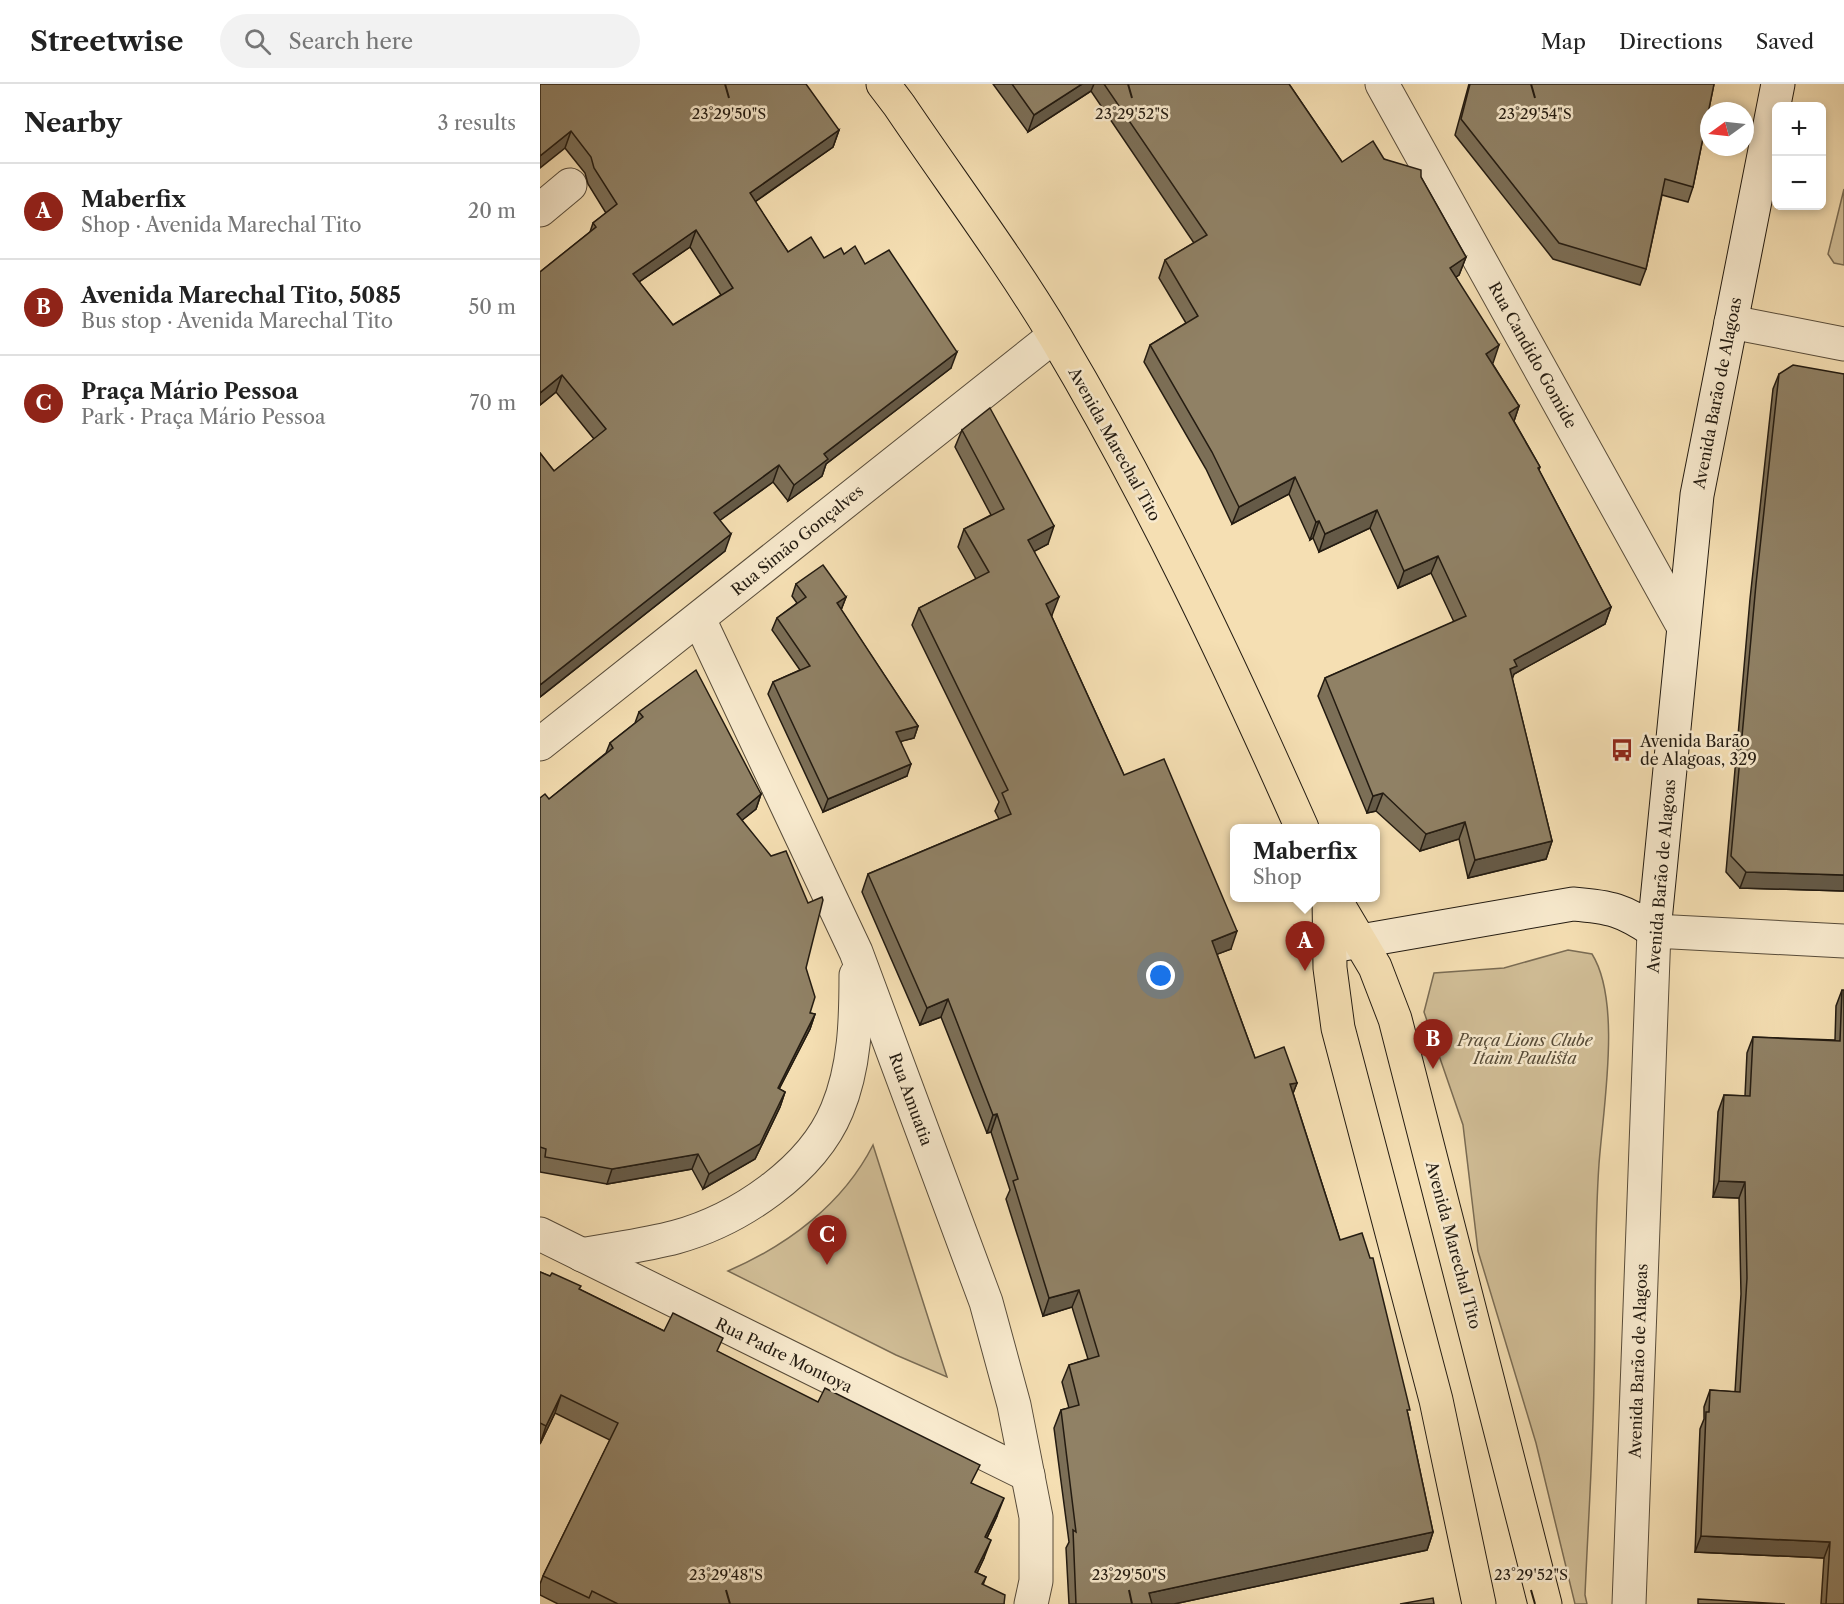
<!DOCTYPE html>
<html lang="en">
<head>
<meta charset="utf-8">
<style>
	:root { --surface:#fff; --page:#f2f2f2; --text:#222; --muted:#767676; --line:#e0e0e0; --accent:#8f2418 }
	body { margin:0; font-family:"Libre Caslon Text",serif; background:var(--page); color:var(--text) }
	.controls { position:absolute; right:18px; top:18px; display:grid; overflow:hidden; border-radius:9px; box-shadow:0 3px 9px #0003 }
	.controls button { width:54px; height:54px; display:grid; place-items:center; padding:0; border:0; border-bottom:2px solid var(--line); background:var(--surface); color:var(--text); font:30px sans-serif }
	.compass { position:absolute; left:1160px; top:18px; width:54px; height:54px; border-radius:50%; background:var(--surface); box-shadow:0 3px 9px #0003; rotate:255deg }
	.you { position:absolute; left:621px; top:892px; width:21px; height:21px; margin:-15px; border:4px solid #fff; border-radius:50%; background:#1a73e8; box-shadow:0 0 0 9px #1a73e833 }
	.badge { display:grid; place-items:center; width:39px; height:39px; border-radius:50%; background:var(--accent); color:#fff; font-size:20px; font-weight:700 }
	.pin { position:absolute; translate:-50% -50px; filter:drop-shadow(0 2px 3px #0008) }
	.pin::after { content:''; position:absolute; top:32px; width:21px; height:18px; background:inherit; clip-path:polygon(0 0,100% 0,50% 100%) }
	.popup { position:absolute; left:690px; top:740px; width:150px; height:78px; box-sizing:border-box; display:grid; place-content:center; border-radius:9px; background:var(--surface); filter:drop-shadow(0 2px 4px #0005); font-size:20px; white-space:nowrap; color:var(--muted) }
	.popup b { font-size:22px; color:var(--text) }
	.popup::after { content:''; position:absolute; left:50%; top:100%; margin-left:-12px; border:12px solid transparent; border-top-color:var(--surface) }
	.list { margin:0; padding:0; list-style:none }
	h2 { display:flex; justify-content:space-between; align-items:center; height:78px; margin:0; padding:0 24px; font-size:26px }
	h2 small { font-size:20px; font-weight:400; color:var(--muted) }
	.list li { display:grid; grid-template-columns:39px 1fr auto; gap:18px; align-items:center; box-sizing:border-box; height:96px; padding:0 24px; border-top:2px solid var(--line) }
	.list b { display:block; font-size:22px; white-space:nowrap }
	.list p { margin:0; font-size:20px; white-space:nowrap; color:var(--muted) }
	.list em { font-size:20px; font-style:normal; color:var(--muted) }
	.icon { flex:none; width:33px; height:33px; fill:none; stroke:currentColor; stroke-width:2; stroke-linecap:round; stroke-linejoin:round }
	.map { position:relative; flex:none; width:1304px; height:1520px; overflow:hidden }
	header { display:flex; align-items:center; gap:36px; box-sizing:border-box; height:84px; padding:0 30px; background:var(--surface); border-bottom:2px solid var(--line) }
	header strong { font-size:28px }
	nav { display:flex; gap:33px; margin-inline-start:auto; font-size:21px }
	.search { width:420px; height:54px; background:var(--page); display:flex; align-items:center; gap:15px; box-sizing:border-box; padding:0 21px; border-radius:33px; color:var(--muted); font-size:22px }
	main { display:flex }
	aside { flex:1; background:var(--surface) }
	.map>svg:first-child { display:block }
	.green { fill:#d1be97; stroke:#7a6c54; stroke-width:1.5 }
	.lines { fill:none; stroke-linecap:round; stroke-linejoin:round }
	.minor-casing { stroke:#584c3a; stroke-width:35 }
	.secondary-casing { stroke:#231b11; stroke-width:35 }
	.primary-casing { stroke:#231b11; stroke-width:35 }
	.minor { stroke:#f8eace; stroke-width:33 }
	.secondary { stroke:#f8eace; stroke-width:33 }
	.primary { stroke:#f5dfb3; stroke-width:33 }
	.wall { fill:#7c6f57; stroke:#231b11; stroke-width:1.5; fill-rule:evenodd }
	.shaded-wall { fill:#655a47; stroke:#231b11; stroke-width:1.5 }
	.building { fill:#908165; stroke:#231b11; stroke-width:1.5; fill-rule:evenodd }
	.ticks { fill:none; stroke:#231b11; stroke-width:2 }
	.labels { text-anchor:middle; stroke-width:5; stroke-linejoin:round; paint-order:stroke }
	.street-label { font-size:16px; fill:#231b11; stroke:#f8eace }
	.poi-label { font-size:16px; fill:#231b11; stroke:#f8eace; text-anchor:start }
	.park-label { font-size:16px; font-style:italic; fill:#574c39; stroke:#f8eace }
	.ticks-label { font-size:15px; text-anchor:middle; fill:#231b11; stroke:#f8eace; stroke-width:5; stroke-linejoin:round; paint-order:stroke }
</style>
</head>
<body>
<header>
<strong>Streetwise</strong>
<div class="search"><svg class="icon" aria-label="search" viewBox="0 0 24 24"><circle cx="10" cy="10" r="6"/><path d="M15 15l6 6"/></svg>Search here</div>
<nav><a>Map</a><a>Directions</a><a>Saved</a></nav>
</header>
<main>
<aside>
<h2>Nearby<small>3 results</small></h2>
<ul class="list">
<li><span class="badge">A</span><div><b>Maberfix</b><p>Shop · Avenida Marechal Tito</p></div><em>20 m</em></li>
<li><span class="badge">B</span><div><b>Avenida Marechal Tito, 5085</b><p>Bus stop · Avenida Marechal Tito</p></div><em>50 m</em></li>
<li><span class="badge">C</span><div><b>Praça Mário Pessoa</b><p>Park · Praça Mário Pessoa</p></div><em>70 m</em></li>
</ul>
</aside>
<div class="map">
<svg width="1304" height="1520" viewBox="0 0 1304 1520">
	<rect width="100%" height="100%" fill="#f5dfb3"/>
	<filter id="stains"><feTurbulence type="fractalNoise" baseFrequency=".00333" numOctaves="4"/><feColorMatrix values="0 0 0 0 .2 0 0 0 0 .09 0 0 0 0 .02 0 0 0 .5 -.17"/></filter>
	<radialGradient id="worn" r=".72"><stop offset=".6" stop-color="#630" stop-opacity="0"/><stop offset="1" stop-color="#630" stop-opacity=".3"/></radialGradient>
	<g class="green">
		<path d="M1304 105V181L1294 179 1288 170Z"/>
		<path d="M1028 866 1052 870C1082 918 1063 1024 1059 1080 1054 1152 1056 1226 1054 1298 1053 1369 1048 1440 1045 1511L1047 1520H1035L996 1359 938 1167 923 1041 884 928 894 889 964 884Z"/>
		<path d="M333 1061 407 1293 356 1271 188 1187C248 1161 303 1120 333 1061Z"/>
	</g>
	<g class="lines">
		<g class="minor-casing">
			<g id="minor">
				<path d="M842 0 1143 542"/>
				<path d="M0 126 30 101"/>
				<path d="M1191 238 1304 260"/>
				<path d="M159 535 316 868 446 1218 474 1321 496 1433V1497L491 1520"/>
				<path d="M0 660 514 252"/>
				<path d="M0 1150 488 1391"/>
				<path d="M42 1171C73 1165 106 1161 136 1153 198 1136 272 1087 297 1026 315 983 316 936 316 891"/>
				<path d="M1089 1520 1114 847 1304 857"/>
			</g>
		</g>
		<g class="secondary-casing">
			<path id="secondary" d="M792 862 1033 820C1071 823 1083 826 1114 847L1157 411 1238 0"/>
		</g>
		<g class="primary-casing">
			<g id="primary">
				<path d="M343 0 359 21C411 98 468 174 516 254 610 412 688 577 762 744"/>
				<path d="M789 814 790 884 798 944 896 1316 939 1520"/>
				<path d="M794 814 835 883 855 935 1005 1520"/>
			</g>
		</g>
		<use href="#minor" class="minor"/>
		<use href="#secondary" class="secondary"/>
		<use href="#primary" class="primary"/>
	</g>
	<g class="wall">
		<path d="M0 0 299 46 293 63 215 118 248 168 284 174 304 170 325 180 411 284 286 380 282 392 248 417 233 398 180 436 185 467 0 613V369L14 387 54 355 16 308 0 321V188L50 148 53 139 66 129 48 100 45 89 25 64ZM150 163 181 211 133 241 99 198Z"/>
		<path d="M453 0H749L802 78 844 75 881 93 926 173 919 191 916 193 952 279 979 322 974 337 1000 383 999 386 1071 523 1065 540 974 590 972 594 1012 757 1006 775 928 794 919 755 880 767 836 727 827 729 778 612 785 594 914 538 891 489 858 504 830 444 779 468 773 454 770 456 749 410 692 440 666 385 604 278 610 261 646 239 619 194 625 176 654 159 551 7 488 48Z"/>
		<path d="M929 0H1174L1153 103 1148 118 1122 111 1106 185 1100 201 1013 175 915 51Z"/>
		<path d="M1239 290H1304V807L1200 804 1186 788 1210 515 1233 305Z"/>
		<path d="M422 346 508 460 494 467 512 531H511L584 691 691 865 677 870 715 974 757 999 753 1009 800 1156 868 1330 893 1448 887 1466 634 1520H529L526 1464 529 1458 514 1344 521 1326 529 1324 522 1298 529 1281 548 1275 532 1223 503 1232 466 1115 470 1106 451 1048 447 1049 401 933 380 941 322 808 328 790 459 735 455 727 459 718 372 541 379 524 436 495 418 463 424 445 451 431 415 363Z"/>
		<path d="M256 500 306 513 301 526 378 642 374 654 361 657 367 692 283 728 228 610 233 598 260 586 232 546 237 534 257 519 252 512Z"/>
		<path d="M99 628 221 710 216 725 202 736 266 884 270 929 275 930 270 945 239 1005 245 1008 240 1023 215 1075 163 1105 152 1085 67 1100 0 1088V714L9 715 66 669 70 659 95 639Z"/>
		<path d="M1302 906 1304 1520H1281L1284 1474 1155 1468 1160 1345 1164 1335V1323L1170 1306 1195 1308 1201 1210 1199 1114 1173 1113 1178 1028 1184 1011 1205 1012 1207 969 1213 953 1295 956 1296 922Z"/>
		<path d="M0 1188 39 1205 124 1247 178 1268 433 1400 457 1432 447 1454 444 1474 437 1489 446 1493 443 1501 464 1520H18L0 1511V1500L3 1492 70 1356 15 1329 0 1360Z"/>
	</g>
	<g class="shaded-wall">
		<path d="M542 0H554L551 7 488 48 494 31Z"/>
		<path d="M299 46 293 63 203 126 210 109Z"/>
		<path d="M31 47 25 64 0 84V72Z"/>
		<path d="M156 146 150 163 87 206 93 190Z"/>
		<path d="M926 173 919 191 904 201 910 184Z"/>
		<path d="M959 261 953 279 940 287 946 270Z"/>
		<path d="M417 268 411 284 286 380 282 392 248 417 254 401 284 370Z"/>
		<path d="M22 291 16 308 0 321V309Z"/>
		<path d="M979 322 973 340 969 329Z"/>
		<path d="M239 381 233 398 168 445 174 429Z"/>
		<path d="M755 393 749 410 692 440 699 423Z"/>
		<path d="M837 426 830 444 779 468 785 450Z"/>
		<path d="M779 437 773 454 770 456 776 438Z"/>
		<path d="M514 442 508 460 482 474 488 456Z"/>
		<path d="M191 450 185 467 0 613V601Z"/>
		<path d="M898 472 891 489 858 504 864 487Z"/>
		<path d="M306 513 301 526 297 519Z"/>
		<path d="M519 513 512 531 500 537 506 520Z"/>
		<path d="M1071 523 1065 540 974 590 971 599 964 603 974 576Z"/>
		<path d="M378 642 374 654 352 660 356 648Z"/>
		<path d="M371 680 367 692 283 728 288 715Z"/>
		<path d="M843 709 836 727 827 729 833 712Z"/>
		<path d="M221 710 216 725 191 745 197 730Z"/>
		<path d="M925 738 919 755 880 767 886 750Z"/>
		<path d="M1012 757 1006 775 928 794 935 776Z"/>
		<path d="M1206 788 1304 791V807L1200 804Z"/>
		<path d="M697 847 691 865 665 875 672 857Z"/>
		<path d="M408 915 401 933 380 941 387 924Z"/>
		<path d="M275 930 270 945 232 1019 238 1004Z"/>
		<path d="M757 999 750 1017V1000Z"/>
		<path d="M245 1008 240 1023 215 1075 163 1105 169 1090Z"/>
		<path d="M457 1030 451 1048 447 1049 453 1031Z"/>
		<path d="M158 1070 152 1085 67 1100 72 1085Z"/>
		<path d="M1179 1097 1205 1098 1199 1114 1173 1113Z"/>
		<path d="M539 1206 532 1223 503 1232 509 1214Z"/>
		<path d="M21 1311 15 1329 0 1360 6 1342Z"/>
		<path d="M464 1414 457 1432 439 1471 445 1453Z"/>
		<path d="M893 1448 887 1466 634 1520H605L609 1509Z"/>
		<path d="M1161 1452 1290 1458 1284 1474 1155 1468Z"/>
		<path d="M451 1456 444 1474 429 1506 435 1488Z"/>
	</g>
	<g class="building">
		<path d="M0 0H266L299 46 210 109 248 168 271 153 284 174 301 164 304 170 315 162 325 180 349 166 417 268 284 370 288 375 254 401 239 381 174 429 191 450 0 601V369L14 387 66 345 22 291 0 309V188L56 143 53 139 77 120 54 84 51 73 31 47 0 72ZM156 146 193 204 133 241 93 190Z"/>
		<path d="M472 0H542L494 31Z"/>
		<path d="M564 0H749L802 78 833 57 844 75 881 86V93L926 173 910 184 959 261 946 270 979 322 969 329 1000 383 998 384 1071 523 974 576 977 582 970 585 1012 757 935 776 925 738 886 750 843 709 833 712 785 594 926 532 898 472 864 487 837 426 785 450 779 437 776 438 755 393 699 423 672 368 610 261 658 232 625 176 667 151Z"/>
		<path d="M930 0H1174L1153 103 1125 95 1106 185 1019 159 921 35Z"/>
		<path d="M1253 281 1304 290V791L1206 788 1191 772 1216 500 1239 290Z"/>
		<path d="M450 324 514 442 488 456 519 513 506 520 584 691 624 675 697 847 672 857 715 974 744 963 757 999 750 1000 800 1156 822 1149 830 1174H833L870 1326H867L893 1448 609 1509 612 1520H536L533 1446 536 1448 521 1326 539 1321 529 1281 559 1272 539 1206 509 1214 473 1097 478 1095 457 1030 453 1031 408 915 387 924 328 790 471 730 462 709 468 706 379 524 449 488 424 445 464 425 422 346Z"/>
		<path d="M283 481 306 513 297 519 378 642 356 648 371 680 288 715 233 598 270 582 237 534 266 513 256 500Z"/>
		<path d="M156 586 221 710 197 730 231 772 246 767 268 819 282 813 283 816 266 884 275 913 270 929 275 930 238 1004 245 1008 220 1060 169 1090 158 1070 72 1085 5 1073 6 1065 0 1063V714L5 710 9 715 73 664 70 659 103 633 99 628Z"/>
		<path d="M1302 906H1304V1520H1286L1290 1458 1161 1452 1166 1328H1169L1170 1306 1200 1308 1207 1194 1205 1098 1179 1097 1184 1011 1210 1012 1213 953 1300 957Z"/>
		<path d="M0 1188 10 1192 12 1189 41 1202 39 1205 124 1247 133 1229 183 1254 177 1267 278 1318 285 1304 440 1381 431 1399 464 1414 445 1453 451 1456 435 1488 446 1493 442 1500 465 1511 464 1520H78L52 1507 49 1514 3 1492 78 1339 21 1311 6 1342 0 1339Z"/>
		<path d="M893 1514 894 1520H860Z"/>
		<path d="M1158 1515 1245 1520H1158Z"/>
	</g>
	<path class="ticks" d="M185 0 189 14M588 0 592 14M991 0 995 14M186 1506 190 1520M589 1506 592 1520M991 1506 995 1520"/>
	<defs>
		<g id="bus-bare" transform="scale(1.8)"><path d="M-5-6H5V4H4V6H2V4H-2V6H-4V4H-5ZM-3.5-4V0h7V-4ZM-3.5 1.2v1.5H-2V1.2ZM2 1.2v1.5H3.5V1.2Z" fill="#8f2418" stroke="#f8eace" stroke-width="2.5" paint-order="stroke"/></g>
	</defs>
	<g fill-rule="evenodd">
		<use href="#bus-bare" x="1082" y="666"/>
	</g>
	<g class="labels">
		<g class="street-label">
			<text transform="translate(993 271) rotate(61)" y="6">Rua Candido Gomide</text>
			<text transform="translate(1177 309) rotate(-79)" y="6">Avenida Barão de Alagoas</text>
			<text transform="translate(575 360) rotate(61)" y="6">Avenida Marechal Tito</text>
			<text transform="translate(257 456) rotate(-39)" y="6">Rua Simão Gonçalves</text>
			<text transform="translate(1121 792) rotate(-85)" y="6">Avenida Barão de Alagoas</text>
			<text transform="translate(371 1015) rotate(70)" y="6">Rua Amuatia</text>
			<text transform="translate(914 1161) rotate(75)" y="6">Avenida Marechal Tito</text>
			<text transform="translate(244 1271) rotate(26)" y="6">Rua Padre Montoya</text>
			<text transform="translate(1098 1277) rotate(-88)" y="6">Avenida Barão de Alagoas</text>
		</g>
		<g class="poi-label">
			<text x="1100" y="663">Avenida Barão<tspan x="1100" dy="18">de Alagoas, 329</tspan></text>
		</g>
		<g class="park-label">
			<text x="985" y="962">Praça Lions Clube<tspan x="985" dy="18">Itaim Paulista</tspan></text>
		</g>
	</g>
	<g class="ticks-label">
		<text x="189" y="35">23°29'50"S</text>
		<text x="592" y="35">23°29'52"S</text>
		<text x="995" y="35">23°29'54"S</text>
		<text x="186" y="1496">23°29'48"S</text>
		<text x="589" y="1496">23°29'50"S</text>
		<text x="991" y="1496">23°29'52"S</text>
	</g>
	<rect width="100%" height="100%" filter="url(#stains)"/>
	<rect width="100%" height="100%" fill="url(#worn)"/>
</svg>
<div class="controls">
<button>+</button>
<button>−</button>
</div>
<svg class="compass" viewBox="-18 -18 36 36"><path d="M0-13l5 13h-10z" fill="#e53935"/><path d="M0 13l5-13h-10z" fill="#767676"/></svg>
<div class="you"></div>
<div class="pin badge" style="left:765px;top:887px">A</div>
<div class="popup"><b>Maberfix</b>Shop</div>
<div class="pin badge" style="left:893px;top:985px">B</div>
<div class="pin badge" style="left:287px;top:1181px">C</div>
</div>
</main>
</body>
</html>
